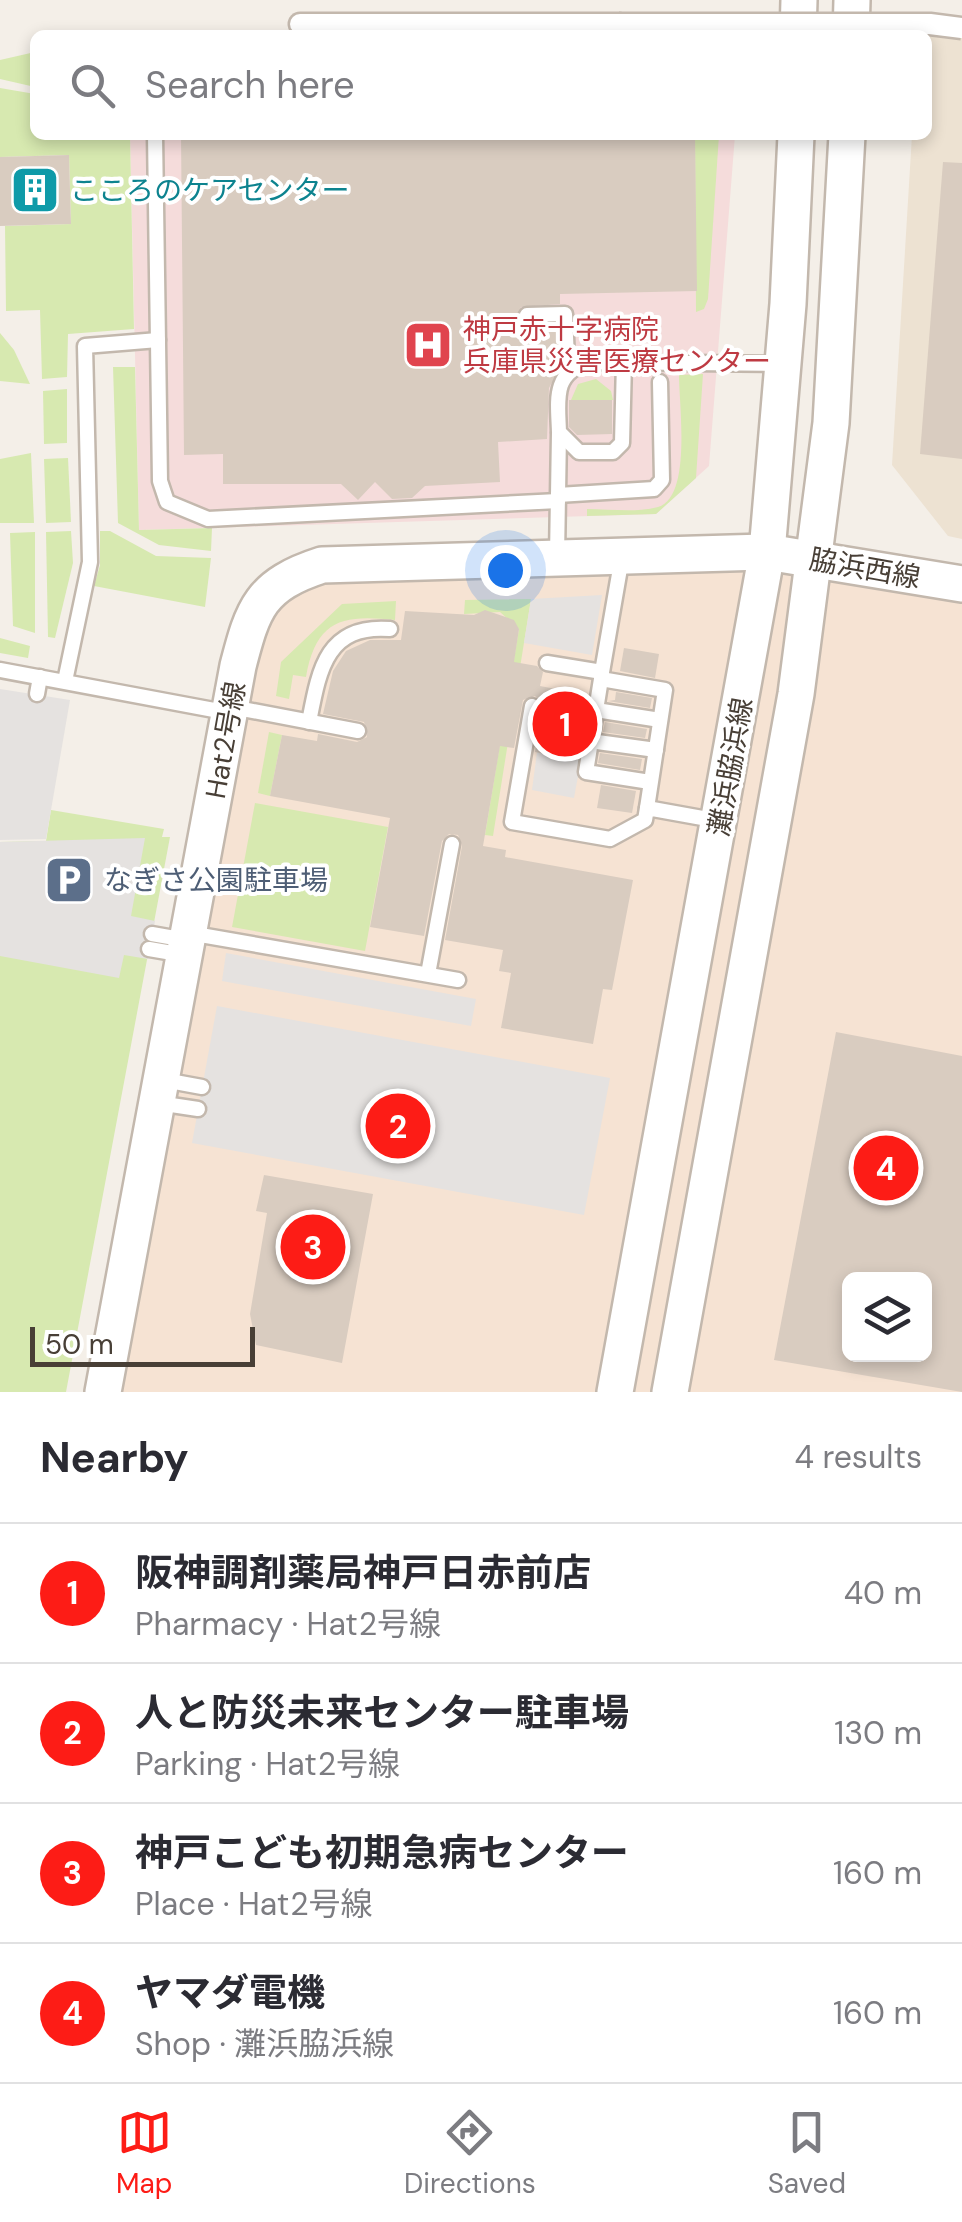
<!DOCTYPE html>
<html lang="en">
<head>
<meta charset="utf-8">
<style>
	:root { --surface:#fff; --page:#f7f7f7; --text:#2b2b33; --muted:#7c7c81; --line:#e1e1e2; --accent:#fd1c16 }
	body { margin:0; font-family:"DM Sans","Noto Sans JP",sans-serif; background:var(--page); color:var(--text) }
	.controls { position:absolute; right:30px; bottom:30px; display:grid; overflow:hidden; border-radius:15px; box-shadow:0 5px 15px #0003 }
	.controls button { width:90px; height:90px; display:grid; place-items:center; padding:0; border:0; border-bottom:2px solid var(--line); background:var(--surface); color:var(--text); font:50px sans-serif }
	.scale { position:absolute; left:30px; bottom:25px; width:225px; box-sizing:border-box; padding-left:10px; border:5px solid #483f36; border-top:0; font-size:28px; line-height:35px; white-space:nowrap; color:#483f36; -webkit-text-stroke:8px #fff; paint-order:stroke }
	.you { position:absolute; left:505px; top:570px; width:35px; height:35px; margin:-25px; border:8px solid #fff; border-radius:50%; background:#1a73e8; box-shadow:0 0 0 15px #1a73e833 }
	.badge { display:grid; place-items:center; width:65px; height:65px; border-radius:50%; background:var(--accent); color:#fff; font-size:32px; font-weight:700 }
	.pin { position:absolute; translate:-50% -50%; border:5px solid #fff; box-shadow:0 2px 10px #0006 }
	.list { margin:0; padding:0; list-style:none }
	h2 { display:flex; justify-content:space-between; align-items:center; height:130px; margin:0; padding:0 40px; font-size:42px }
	h2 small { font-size:32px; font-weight:400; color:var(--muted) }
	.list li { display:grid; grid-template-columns:65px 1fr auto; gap:30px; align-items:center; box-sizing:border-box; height:140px; padding:0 40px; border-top:2px solid var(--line) }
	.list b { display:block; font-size:38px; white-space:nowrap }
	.list p { margin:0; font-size:32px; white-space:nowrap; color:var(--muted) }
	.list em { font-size:32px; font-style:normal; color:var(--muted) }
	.icon { flex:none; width:55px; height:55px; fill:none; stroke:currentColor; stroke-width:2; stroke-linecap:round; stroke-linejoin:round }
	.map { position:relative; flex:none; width:962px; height:1392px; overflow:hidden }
	.search { position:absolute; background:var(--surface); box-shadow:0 5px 15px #0003; left:30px; right:30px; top:30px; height:110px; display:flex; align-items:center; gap:25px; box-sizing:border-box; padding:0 35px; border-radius:15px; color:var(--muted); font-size:38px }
	.sheet { height:690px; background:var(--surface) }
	nav { display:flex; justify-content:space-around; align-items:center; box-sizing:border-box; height:140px; border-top:2px solid var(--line); background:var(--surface); font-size:28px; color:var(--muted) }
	nav a { display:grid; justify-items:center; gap:5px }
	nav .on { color:var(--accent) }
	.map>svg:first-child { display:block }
	.commercial { fill:#f6e3d3; fill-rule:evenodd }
	.education { fill:#ede2d2 }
	.medical { fill:#f5dcdb }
	.green { fill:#d7e9b0 }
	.parking { fill:#e5e2e0 }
	.building { fill:#d9ccc0; fill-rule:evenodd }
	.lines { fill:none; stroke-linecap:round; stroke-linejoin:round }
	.service-casing { stroke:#c3b8ad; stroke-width:19 }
	.pedestrian-casing { stroke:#c3b8ad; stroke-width:25 }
	.tertiary-casing { stroke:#c3b8ad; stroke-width:40 }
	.service { stroke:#fff; stroke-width:14 }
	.pedestrian { stroke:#fff; stroke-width:20 }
	.tertiary { stroke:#fff; stroke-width:35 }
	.pedestrian-bridge-casing { stroke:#c3b8ad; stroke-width:25; stroke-linecap:butt }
	.pedestrian-bridge { stroke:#fff; stroke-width:20 }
	.labels { text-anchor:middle; stroke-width:8; stroke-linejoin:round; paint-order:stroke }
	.culture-label { font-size:28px; fill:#0d838f; stroke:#fff; text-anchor:start }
	.health-label { font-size:28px; fill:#be3a42; stroke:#fff; text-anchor:start }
	.street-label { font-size:28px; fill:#483f36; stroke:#fff }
	.service-label { font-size:28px; fill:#4e5e75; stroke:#fff; text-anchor:start }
</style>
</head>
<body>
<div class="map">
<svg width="962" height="1392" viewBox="0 0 962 1392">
	<rect width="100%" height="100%" fill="#f4efe8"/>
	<path class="commercial" d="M767 552 962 584V1392H103L231 713 286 576ZM850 1280H924V1354H850Z"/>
	<path class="education" d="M927 34 962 37V539L948 536 892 465 912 135H927Z"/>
	<path class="medical" d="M130 135H735L709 466 656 514 139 530Z"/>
	<g class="green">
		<path d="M35 52V87L0 79V60Z"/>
		<path d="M0 88 35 94V135H130L134 329 68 334 67 377 42 379 40 310 6 311 5 226 71 224 69 155 0 157Z"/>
		<path d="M695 135H719L708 299 704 309 696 312Z"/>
		<path d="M0 333 14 350 30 384 0 381Z"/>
		<path d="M113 367H135L139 530 212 528 211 551 159 545 118 523Z"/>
		<path d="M703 374 696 478 656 514 587 516V509C609 509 637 513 658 507 692 497 679 405 679 375Z"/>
		<path d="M596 379 611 391 613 400H571L578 384Z"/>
		<path d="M67 389V443L44 444 43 391Z"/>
		<path d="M31 453 34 523H0V459Z"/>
		<path d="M68 458 71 522 46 523 44 459Z"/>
		<path d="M71 531 73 563 55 638 48 637 46 532Z"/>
		<path d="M100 531H110L156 556 211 558 205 607 94 586 100 565Z"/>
		<path d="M35 532V633L13 626 10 533Z"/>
		<path d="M531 599 493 836 485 835 519 629 500 612 464 614 465 600Z"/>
		<path d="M396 601 395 620C342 614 316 620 306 677L293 675 289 699 276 696 281 662 342 604Z"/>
		<path d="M0 638 30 646 28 658 0 653Z"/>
		<path d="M269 732 282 735 270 796 258 793Z"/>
		<path d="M255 803 388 827 365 951 232 927Z"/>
		<path d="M51 810 164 829 162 837H170L66 1392H0V842L46 841Z"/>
	</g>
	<g class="parking">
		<path d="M602 595 592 655 524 643 531 599Z"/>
		<path d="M0 689 70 700 46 839 0 840Z"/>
		<path d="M537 752 581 760 574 798 532 790Z"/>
		<path d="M145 838 131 916 155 921 148 959 124 955 119 978 0 956V842Z"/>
		<path d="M226 953 476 999 471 1026 222 981Z"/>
		<path d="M217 1006 610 1078 584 1215 192 1143Z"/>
	</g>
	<g class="building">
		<path d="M181 135H695L697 291 560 294V304L521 307 517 316 523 325H555L560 367 549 388 547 439 498 442 500 482 425 486 412 498 392 499 375 482 358 500 341 484H223V454L184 455Z"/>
		<path d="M69 155 71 224 0 226V157Z"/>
		<path d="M943 162 962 163V459L920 454Z"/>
		<path d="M569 400H612V434L577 435 569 427Z"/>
		<path d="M485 610 514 620 519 629 514 662 537 666 543 672 540 686 588 695 577 760 535 752 542 703 535 696 523 700 514 748 500 746 483 846 506 850 505 857 633 880 612 990 603 989 593 1044 501 1028 511 973 499 971 503 950 445 940 462 846 458 835 449 834 442 841 424 936 370 927 390 818 270 796 282 735 317 741 318 734 357 742 367 737 364 722 323 714 333 671 346 651 370 640H401L405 611 474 615Z"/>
		<path d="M624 648 659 654 655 678 620 671Z"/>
		<path d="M616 692 652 698 650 708 608 701 615 700Z"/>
		<path d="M605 722 647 729 645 738 603 732Z"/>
		<path d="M600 753 642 759 640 770 598 763Z"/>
		<path d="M601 785 636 791 632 813 597 808Z"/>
		<path d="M836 1032 962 1056V1392L774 1360ZM850 1280H924V1354H850Z"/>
		<path d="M264 1175 373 1194 342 1363 256 1345 250 1314 267 1213 256 1211Z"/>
	</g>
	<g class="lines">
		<g class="service-casing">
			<g id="service">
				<path d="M155 135 160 481 167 502 208 519 558 501"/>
				<path d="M527 315 565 314 567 359 573 367"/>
				<path d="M624 362 622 443 613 452H579L559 432C558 400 552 374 588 362L782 364"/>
				<path d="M558 495 654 489 662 480 660 382"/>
				<path d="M557 557 559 433"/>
				<path d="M547 663 602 672 622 557"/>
				<path d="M0 670 230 713"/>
				<path d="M602 672 601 679 665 690 647 808"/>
				<path d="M601 679 586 772 650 782"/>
				<path d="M65 681 90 562 85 346 158 340"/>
				<path d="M37 694 40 677"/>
				<path d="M532 706 512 822 610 839 645 820 647 808 719 821"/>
				<path d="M232 707 358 731"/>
				<path d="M596 710 660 720"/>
				<path d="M309 722C319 670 326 624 390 629"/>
				<path d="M590 741 656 750"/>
				<path d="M189 933 458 980"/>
				<path d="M152 934 186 940"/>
				<path d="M149 949 184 955"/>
				<path d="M428 974 452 844"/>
				<path d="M164 1080 202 1087"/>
				<path d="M158 1103 198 1109"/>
			</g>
		</g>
		<g class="pedestrian-casing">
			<path id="pedestrian" d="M300 24H619"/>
		</g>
		<g class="tertiary-casing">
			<g id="tertiary">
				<path d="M798 35 799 0"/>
				<path d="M851 35 852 0"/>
				<path d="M103 1392 238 666C253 608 260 585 322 565L767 552 962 584"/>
				<path d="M615 1392 767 552 788 304 796 135"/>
				<path d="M670 1392 796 694 831 423 847 135"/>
			</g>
		</g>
		<use href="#service" class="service"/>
		<use href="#pedestrian" class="pedestrian"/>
		<use href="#tertiary" class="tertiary"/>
		<g class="pedestrian-bridge-casing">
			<path id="pedestrian-bridge" d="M619 24H930L962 28"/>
		</g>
		<use href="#pedestrian-bridge" class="pedestrian-bridge"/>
	</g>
	<defs>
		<g id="building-square" transform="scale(2.5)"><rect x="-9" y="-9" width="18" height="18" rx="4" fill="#0f9aa8" stroke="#fff"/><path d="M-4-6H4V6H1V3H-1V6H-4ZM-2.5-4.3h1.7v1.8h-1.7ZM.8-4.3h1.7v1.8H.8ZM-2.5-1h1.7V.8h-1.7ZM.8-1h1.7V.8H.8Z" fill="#fff"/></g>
		<g id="hospital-square" transform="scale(2.5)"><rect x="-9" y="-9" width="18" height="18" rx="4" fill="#e0444e" stroke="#fff"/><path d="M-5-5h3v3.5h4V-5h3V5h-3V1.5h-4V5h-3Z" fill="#fff"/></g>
		<g id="parking-square" transform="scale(2.5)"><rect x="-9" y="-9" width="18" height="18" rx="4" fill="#5c6f8a" stroke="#fff"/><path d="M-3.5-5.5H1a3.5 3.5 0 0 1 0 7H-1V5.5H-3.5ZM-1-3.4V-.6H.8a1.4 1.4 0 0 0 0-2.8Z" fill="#fff"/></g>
	</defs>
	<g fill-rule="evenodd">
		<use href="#building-square" x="35" y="190"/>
		<use href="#hospital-square" x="428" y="345"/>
		<use href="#parking-square" x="69" y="880"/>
	</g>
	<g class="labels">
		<g class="culture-label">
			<text x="70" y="200">こころのケアセンター</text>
		</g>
		<g class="health-label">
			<text x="463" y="339">神戸赤十字病院<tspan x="463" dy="32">兵庫県災害医療センター</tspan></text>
		</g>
		<g class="street-label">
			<text transform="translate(865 568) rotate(10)" y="10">脇浜西線</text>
			<text transform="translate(225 740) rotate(-80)" y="10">Hat2号線</text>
			<text transform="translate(730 767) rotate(-80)" y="10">灘浜脇浜線</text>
		</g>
		<g class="service-label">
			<text x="104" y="890">なぎさ公園駐車場</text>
		</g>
	</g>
</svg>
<div class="controls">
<button><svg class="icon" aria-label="layers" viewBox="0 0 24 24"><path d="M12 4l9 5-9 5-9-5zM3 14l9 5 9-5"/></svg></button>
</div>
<div class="scale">50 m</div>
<div class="you"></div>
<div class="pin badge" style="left:565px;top:724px">1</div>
<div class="pin badge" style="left:398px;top:1126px">2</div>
<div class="pin badge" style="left:313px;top:1247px">3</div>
<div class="pin badge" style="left:886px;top:1168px">4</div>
<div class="search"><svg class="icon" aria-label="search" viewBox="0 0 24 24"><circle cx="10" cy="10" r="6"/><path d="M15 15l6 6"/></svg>Search here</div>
</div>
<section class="sheet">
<h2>Nearby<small>4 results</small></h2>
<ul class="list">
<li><span class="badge">1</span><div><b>阪神調剤薬局神戸日赤前店</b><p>Pharmacy · Hat2号線</p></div><em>40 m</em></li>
<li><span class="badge">2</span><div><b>人と防災未来センター駐車場</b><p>Parking · Hat2号線</p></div><em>130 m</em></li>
<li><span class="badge">3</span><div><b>神戸こども初期急病センター</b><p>Place · Hat2号線</p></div><em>160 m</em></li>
<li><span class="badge">4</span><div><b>ヤマダ電機</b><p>Shop · 灘浜脇浜線</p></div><em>160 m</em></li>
</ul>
</section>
<nav>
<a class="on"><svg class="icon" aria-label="map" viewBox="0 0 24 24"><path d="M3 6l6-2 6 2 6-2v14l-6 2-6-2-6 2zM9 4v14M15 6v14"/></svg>Map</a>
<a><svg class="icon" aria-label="directions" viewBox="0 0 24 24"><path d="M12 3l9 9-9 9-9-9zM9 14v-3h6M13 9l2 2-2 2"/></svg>Directions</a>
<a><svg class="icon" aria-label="saved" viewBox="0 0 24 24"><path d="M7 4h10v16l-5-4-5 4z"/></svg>Saved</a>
</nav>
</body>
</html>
